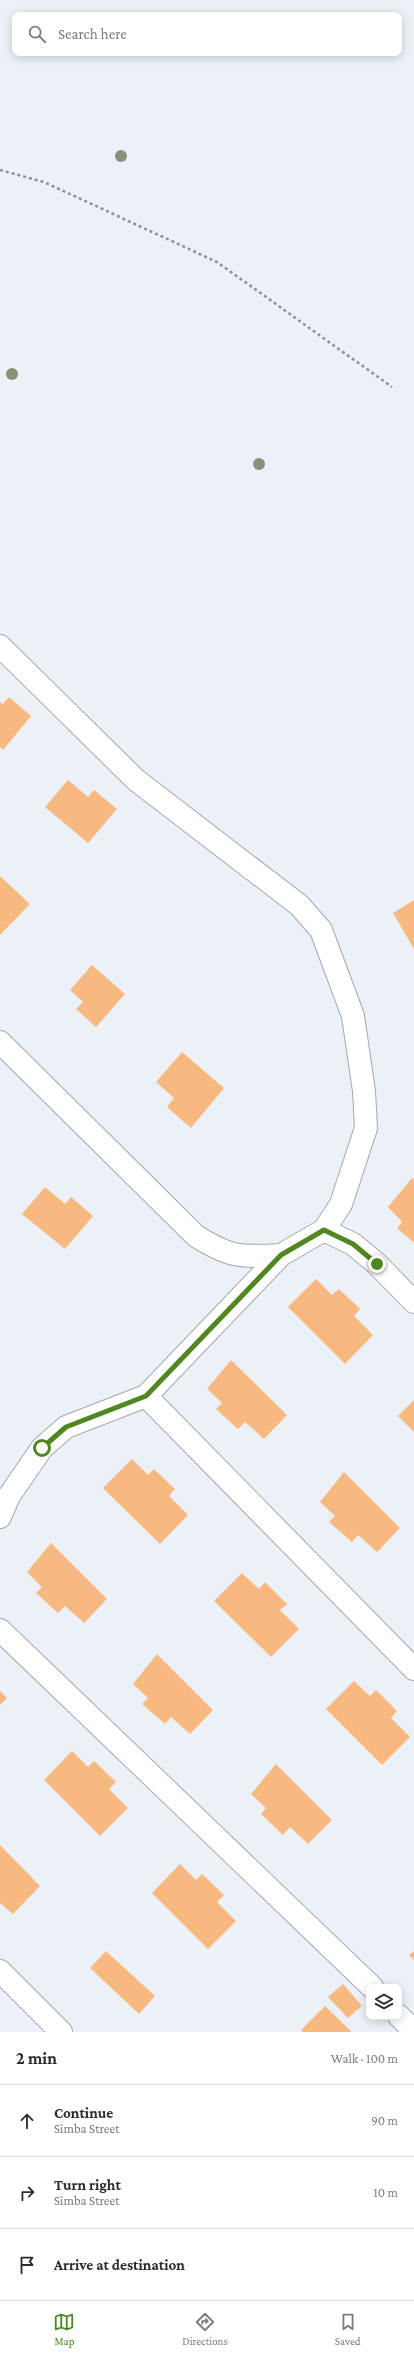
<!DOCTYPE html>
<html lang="en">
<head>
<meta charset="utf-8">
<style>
	:root { --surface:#fff; --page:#f2f2f3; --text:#2b2b33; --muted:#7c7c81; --line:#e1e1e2; --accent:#508720 }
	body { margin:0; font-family:"Crimson Pro",serif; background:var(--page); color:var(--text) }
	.controls { position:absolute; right:12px; bottom:12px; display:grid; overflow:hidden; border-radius:8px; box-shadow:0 2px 10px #0003 }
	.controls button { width:36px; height:36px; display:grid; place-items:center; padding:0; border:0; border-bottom:1px solid var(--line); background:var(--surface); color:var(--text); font:20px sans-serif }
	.stop { position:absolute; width:12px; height:12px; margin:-9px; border:3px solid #508720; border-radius:50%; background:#fff }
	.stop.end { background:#508720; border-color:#fff; box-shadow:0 1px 4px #0008 }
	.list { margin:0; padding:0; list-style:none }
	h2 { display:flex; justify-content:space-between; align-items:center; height:52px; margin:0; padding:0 16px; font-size:17px }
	h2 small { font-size:13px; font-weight:400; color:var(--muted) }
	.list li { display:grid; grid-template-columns:26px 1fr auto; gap:12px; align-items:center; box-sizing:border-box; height:72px; padding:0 16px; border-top:1px solid var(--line) }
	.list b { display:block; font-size:15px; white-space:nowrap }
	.list p { margin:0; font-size:13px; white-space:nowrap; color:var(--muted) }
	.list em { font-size:13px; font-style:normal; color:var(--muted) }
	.icon { flex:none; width:22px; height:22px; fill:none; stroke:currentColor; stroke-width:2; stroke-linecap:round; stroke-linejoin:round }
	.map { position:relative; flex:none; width:414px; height:2032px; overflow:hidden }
	.search { position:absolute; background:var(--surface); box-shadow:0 2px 10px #0003; left:12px; right:12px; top:12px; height:44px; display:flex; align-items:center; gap:10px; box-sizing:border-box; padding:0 14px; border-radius:8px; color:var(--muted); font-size:15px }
	.sheet { height:268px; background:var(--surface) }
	nav { display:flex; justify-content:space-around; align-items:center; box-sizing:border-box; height:56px; border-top:1px solid var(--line); background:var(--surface); font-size:11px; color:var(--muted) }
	nav a { display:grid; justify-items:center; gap:2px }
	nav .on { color:var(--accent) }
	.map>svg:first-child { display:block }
	.building { fill:#f8b980 }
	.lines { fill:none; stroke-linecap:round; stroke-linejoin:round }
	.street-casing { stroke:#a4a8ae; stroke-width:24 }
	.path { stroke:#8d9195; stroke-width:2.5; stroke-dasharray:3 3; stroke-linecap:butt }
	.street { stroke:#fff; stroke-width:22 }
	.tree { fill:#8a8f7a }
	.route { stroke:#508720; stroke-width:5 }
</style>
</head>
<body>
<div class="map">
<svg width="414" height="2032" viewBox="0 0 414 2032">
	<rect width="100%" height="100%" fill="#ecf1f7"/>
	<g class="building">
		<path d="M9 697 31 716 3 750 0 747V702L3 704Z"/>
		<path d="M68 780 88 797 94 790 117 809 88 843 45 807Z"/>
		<path d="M0 876 30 904 0 935Z"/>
		<path d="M414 900V949L393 913Z"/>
		<path d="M92 965 125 994 96 1027 76 1009 83 1002 70 990Z"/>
		<path d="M182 1052 224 1088 191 1128 167 1107 174 1098 156 1082Z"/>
		<path d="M412 1178 414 1180V1243L397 1228 402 1222 388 1207Z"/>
		<path d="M45 1187 65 1204 71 1197 93 1216 65 1249 22 1214Z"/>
		<path d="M316 1279 332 1295 339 1289 360 1309 354 1316 373 1335 345 1364 288 1307Z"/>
		<path d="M231 1360 287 1415 264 1439 245 1422 238 1429 216 1409 222 1403 207 1389Z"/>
		<path d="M414 1400V1432L398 1416Z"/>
		<path d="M132 1459 148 1475 154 1469 175 1489 169 1496 188 1515 160 1544 103 1488Z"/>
		<path d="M344 1472 400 1528 377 1552 358 1535 352 1542 329 1522 335 1516 320 1502Z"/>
		<path d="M51 1543 107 1599 84 1623 65 1606 58 1613 36 1593 42 1587 27 1572Z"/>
		<path d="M242 1573 259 1589 265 1582 287 1604 280 1610 299 1629 271 1657 214 1601Z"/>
		<path d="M157 1654 213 1710 190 1734 171 1717 165 1724 142 1704 148 1698 133 1684Z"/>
		<path d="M354 1681 370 1696 376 1690 397 1711 391 1718 410 1737 382 1765 326 1709Z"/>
		<path d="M0 1691 7 1698 0 1705Z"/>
		<path d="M72 1751 88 1767 94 1761 116 1782 109 1789 128 1808 100 1836 44 1780Z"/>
		<path d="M276 1764 332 1820 308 1844 290 1827 283 1835 261 1814 266 1808 251 1794Z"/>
		<path d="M0 1845 40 1886 13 1914 0 1903Z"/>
		<path d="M180 1864 196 1880 202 1874 224 1895 217 1902 236 1921 208 1949 152 1893Z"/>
		<path d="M106 1951 155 1996 139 2014 90 1968Z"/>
		<path d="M414 1951V1960L409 1955Z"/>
		<path d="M343 1984 362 2006 348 2018 328 1997Z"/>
		<path d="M325 2006 352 2032H303L301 2030Z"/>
	</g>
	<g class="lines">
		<g class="street-casing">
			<g id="street">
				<path d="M0 646 136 780 299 905 321 930 353 1016 364 1091 366 1128 341 1204 324 1230"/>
				<path d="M0 1042 196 1236C231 1258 240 1257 281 1255"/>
				<path d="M146 1396 414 1669"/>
				<path d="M0 1517 9 1496 42 1448 66 1427 146 1396 281 1255 324 1230 353 1244 377 1264 414 1302"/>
				<path d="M0 1630 372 1987"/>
				<path d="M0 1971 61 2032"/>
				<path d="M399 2016 414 2031"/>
			</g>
		</g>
		<path class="path" d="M0 170 44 182 217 262 392 387"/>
		<use href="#street" class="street"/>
	</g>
	<g class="tree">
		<circle cx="121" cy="156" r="6"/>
		<circle cx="12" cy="374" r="6"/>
		<circle cx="259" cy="464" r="6"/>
	</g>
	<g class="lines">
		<path class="route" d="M42 1448 66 1427 146 1396 281 1255 324 1230 353 1244 377 1264"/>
	</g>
</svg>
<div class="controls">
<button><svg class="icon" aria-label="layers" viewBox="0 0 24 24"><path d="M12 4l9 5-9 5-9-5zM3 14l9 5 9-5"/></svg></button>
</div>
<div class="stop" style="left:42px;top:1448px"></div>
<div class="stop end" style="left:377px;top:1264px"></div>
<div class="search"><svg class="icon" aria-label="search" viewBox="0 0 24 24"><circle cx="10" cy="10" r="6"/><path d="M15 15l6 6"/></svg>Search here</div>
</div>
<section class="sheet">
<h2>2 min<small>Walk · 100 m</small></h2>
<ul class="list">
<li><svg class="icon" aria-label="ahead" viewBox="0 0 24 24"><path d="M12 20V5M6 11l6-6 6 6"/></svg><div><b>Continue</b><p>Simba Street</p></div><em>90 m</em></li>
<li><svg class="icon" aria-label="right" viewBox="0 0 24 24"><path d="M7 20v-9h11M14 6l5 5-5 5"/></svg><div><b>Turn right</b><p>Simba Street</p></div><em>10 m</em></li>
<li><svg class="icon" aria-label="arrive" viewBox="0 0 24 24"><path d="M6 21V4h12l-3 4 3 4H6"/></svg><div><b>Arrive at destination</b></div></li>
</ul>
</section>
<nav>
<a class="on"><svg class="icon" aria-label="map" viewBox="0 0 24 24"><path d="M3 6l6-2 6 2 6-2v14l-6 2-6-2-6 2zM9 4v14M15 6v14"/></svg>Map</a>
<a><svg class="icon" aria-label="directions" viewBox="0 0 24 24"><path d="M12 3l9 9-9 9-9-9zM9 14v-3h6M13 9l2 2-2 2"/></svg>Directions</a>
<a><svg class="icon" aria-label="saved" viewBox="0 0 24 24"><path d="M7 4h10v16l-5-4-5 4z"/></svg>Saved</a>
</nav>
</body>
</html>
